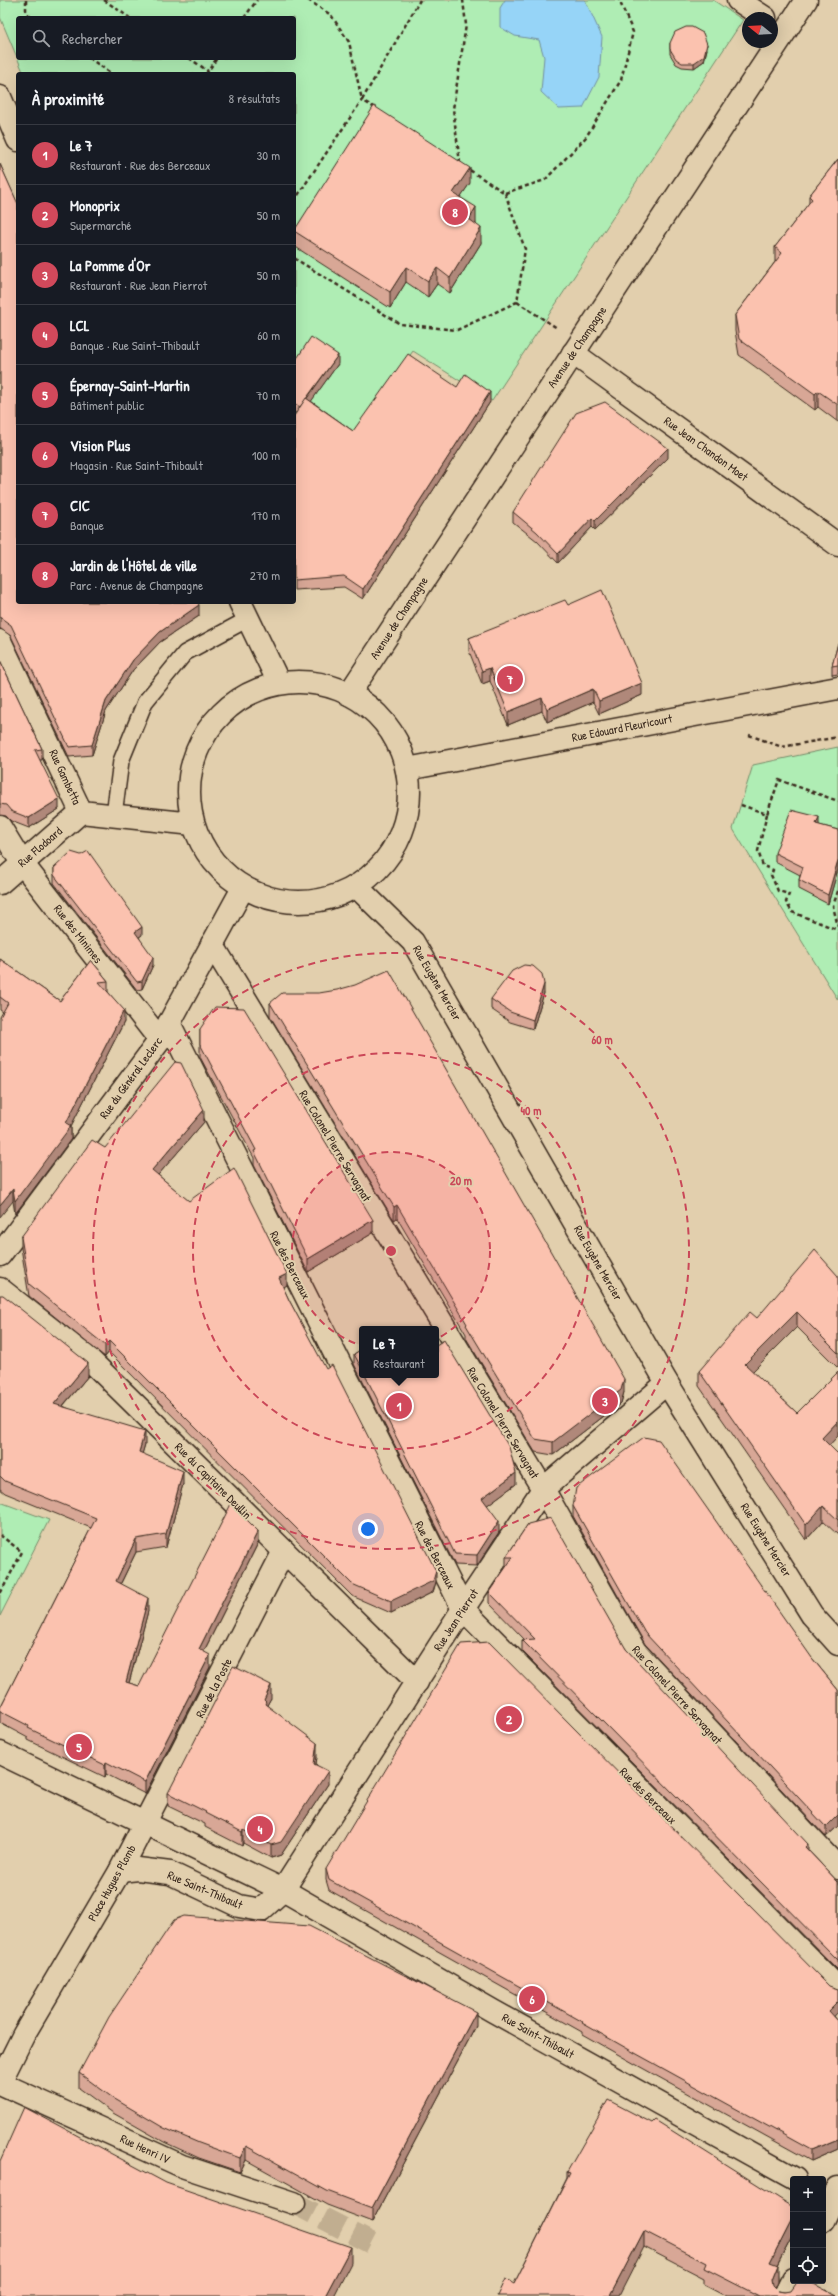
<!DOCTYPE html>
<html lang="fr">
<head>
<meta charset="utf-8">
<style>
	:root { --surface:#171b24; --page:#242831; --text:#f1f3f6; --muted:#9ea1a6; --line:#363941; --accent:#d1495b }
	body { margin:0; font-family:"Patrick Hand",sans-serif; background:var(--page); color:var(--text) }
	.controls { position:absolute; right:12px; bottom:12px; display:grid; overflow:hidden; border-radius:4px; box-shadow:0 4px 16px #0002 }
	.controls button { width:36px; height:36px; display:grid; place-items:center; padding:0; border:0; border-bottom:1px solid var(--line); background:var(--surface); color:var(--text); font:20px sans-serif }
	.compass { position:absolute; left:742px; top:12px; width:36px; height:36px; border-radius:50%; background:var(--surface); box-shadow:0 4px 16px #0002; rotate:288deg }
	.you { position:absolute; left:368px; top:1529px; width:14px; height:14px; margin:-10px; border:3px solid #fff; border-radius:50%; background:#1a73e8; box-shadow:0 0 0 6px #1a73e833 }
	.badge { display:grid; place-items:center; width:26px; height:26px; border-radius:50%; background:var(--accent); color:#fff; font-size:13px; font-weight:700 }
	.pin { position:absolute; translate:-50% -50%; border:2px solid #fff; box-shadow:0 1px 4px #0006 }
	.popup { position:absolute; left:359px; top:1326px; width:80px; height:52px; box-sizing:border-box; display:grid; place-content:center; border-radius:4px; background:var(--surface); filter:drop-shadow(0 1px 3px #0005); font-size:13px; white-space:nowrap; color:var(--muted) }
	.popup b { font-size:15px; color:var(--text) }
	.popup::after { content:''; position:absolute; left:50%; top:100%; margin-left:-8px; border:8px solid transparent; border-top-color:var(--surface) }
	.list { margin:0; padding:0; list-style:none }
	h2 { display:flex; justify-content:space-between; align-items:center; height:52px; margin:0; padding:0 16px; font-size:17px }
	h2 small { font-size:13px; font-weight:400; color:var(--muted) }
	.list li { display:grid; grid-template-columns:26px 1fr auto; gap:12px; align-items:center; box-sizing:border-box; height:60px; padding:0 16px; border-top:1px solid var(--line) }
	.list b { display:block; font-size:15px; white-space:nowrap }
	.list p { margin:0; font-size:13px; white-space:nowrap; color:var(--muted) }
	.list em { font-size:13px; font-style:normal; color:var(--muted) }
	.icon { flex:none; width:22px; height:22px; fill:none; stroke:currentColor; stroke-width:2; stroke-linecap:round; stroke-linejoin:round }
	.map { position:relative; flex:none; width:838px; height:2296px; overflow:hidden }
	.search { position:absolute; background:var(--surface); box-shadow:0 4px 16px #0002; left:16px; top:16px; width:280px; height:44px; display:flex; align-items:center; gap:10px; box-sizing:border-box; padding:0 14px; border-radius:4px; color:var(--muted); font-size:15px }
	.panel { position:absolute; background:var(--surface); box-shadow:0 4px 16px #0002; left:16px; top:72px; width:280px; height:532px; border-radius:4px }
	.map>svg:first-child { display:block }
	.green { fill:#afedb4; stroke:#758c69; fill-rule:evenodd }
	.water { fill:#96d4f7; stroke:#7290a0 }
	.lines { fill:none; stroke-linecap:round; stroke-linejoin:round }
	.street-tunnel { stroke:#c1ae90; stroke-width:22; stroke-dasharray:22 11; stroke-linecap:butt }
	.lane-casing { stroke:#3b2a1e; stroke-width:18 }
	.street-casing { stroke:#3b2a1e; stroke-width:25 }
	.secondary-casing { stroke:#3b2a1e; stroke-width:25 }
	.path { stroke:#3b2a1e; stroke-width:2.5; stroke-dasharray:4 3; stroke-linecap:butt }
	.lane { stroke:#e2cfad; stroke-width:15 }
	.street { stroke:#e2cfad; stroke-width:22 }
	.secondary { stroke:#e2cfad; stroke-width:22 }
	.wall { fill:#d8a796; stroke:#3b2a1e }
	.shaded-wall { fill:#b0887a; stroke:#3b2a1e }
	.building { fill:#fbc2af; stroke:#3b2a1e }
	.ring { fill:none; stroke:#ca4758; stroke-width:2; stroke-dasharray:7 5 }
	.labels { text-anchor:middle; stroke-width:4; stroke-linejoin:round; paint-order:stroke }
	.street-label { font-size:12px; fill:#3b2a1e; stroke:#e2cfad }
	.centre { fill:#ca4758; stroke:#e2cfad; stroke-width:2 }
	.ring-label { font-size:12px; text-anchor:middle; font-weight:bold; fill:#ca4758; stroke:#e2cfad; stroke-width:4; stroke-linejoin:round; paint-order:stroke }
</style>
</head>
<body>
<div class="map">
<svg width="838" height="2296" viewBox="0 0 838 2296">
	<rect width="100%" height="100%" fill="#e2cfad"/>
	<filter id="ink" filterUnits="userSpaceOnUse"><feTurbulence type="fractalNoise" baseFrequency=".025" numOctaves="2"/><feDisplacementMap in="SourceGraphic" scale="8" xChannelSelector="R" yChannelSelector="G"/><feConvolveMatrix kernelMatrix="1 2 1 2 8 2 1 2 1" color-interpolation-filters="sRGB"/></filter>
	<g filter="url(#ink)">
		<g class="green">
			<path d="M0 0H713L743 20 492 401 413 351 353 435 294 443V74H24L0 17ZM18 18H294V58H18Z"/>
			<path d="M838 747V1000L733 829 753 765Z"/>
			<path d="M0 1502 49 1520 0 1616Z"/>
		</g>
		<path class="water" d="M505 0H585L586 2 602 37 599 77 583 108 559 109 541 92 544 57 539 40 515 36 500 27V8Z"/>
		<g class="lines">
			<path class="street-tunnel" d="M294 2203 371 2243"/>
			<g class="lane-casing">
				<path id="lane" d="M114 815 121 761 145 702 185 653 248 619"/>
			</g>
			<g class="street-casing">
				<g id="street">
					<path d="M738 0 765 18"/>
					<path d="M0 827 22 863 160 1040"/>
					<path d="M212 944 543 1489 635 1651 838 1868"/>
					<path d="M169 1023 463 1609 838 1988"/>
					<path d="M0 1255 160 1040 243 888"/>
					<path d="M0 1289 90 1360 417 1682"/>
					<path d="M0 1753 283 1890 493 2011 795 2179"/>
					<path d="M120 1871 138 1869 170 1873 239 1906 261 1910 283 1890 463 1609 543 1489 667 1383"/>
					<path d="M0 2082 24 2034 120 1871 284 1551"/>
					<path d="M0 2083 182 2166 294 2203"/>
					<path d="M823 2221 838 2188"/>
					<path d="M784 2296 793 2279"/>
				</g>
			</g>
			<g class="secondary-casing">
				<g id="secondary">
					<path d="M0 97 18 140"/>
					<path d="M573 353 838 545"/>
					<path d="M240 602 279 683"/>
					<path d="M0 641 81 812"/>
					<circle cx="299" cy="792" r="110"/>
					<path d="M349 694 806 0"/>
					<path d="M407 769 838 688"/>
					<path d="M81 812 193 824"/>
					<path d="M0 883 81 812"/>
					<path d="M356 886 413 942 667 1383 812 1615 838 1644"/>
				</g>
			</g>
			<g class="path">
				<path d="M26 0V13L33 18"/>
				<path d="M104 0 130 18"/>
				<path d="M308 0 331 15 349 42 362 100"/>
				<path d="M244 18 257 0"/>
				<path d="M89 58 112 74"/>
				<path d="M189 58 208 71"/>
				<path d="M206 74 217 58"/>
				<path d="M362 100 420 0"/>
				<path d="M460 163 453 109 466 25 463 0"/>
				<path d="M505 193 545 180 586 137 621 80 633 32 619 0"/>
				<path d="M294 201 362 100 375 108"/>
				<path d="M294 258 400 324 457 330 517 302 525 249 505 193 468 169"/>
				<path d="M517 302 557 328"/>
				<path d="M749 735 782 747 838 737"/>
				<path d="M741 805 767 814 779 780 838 801"/>
				<path d="M767 814 758 851 763 866 773 870 771 875 778 891 789 894 786 902 792 912 838 930"/>
				<path d="M838 891 833 906 838 927"/>
				<path d="M0 1535 22 1552 0 1594"/>
			</g>
			<use href="#lane" class="lane"/>
			<use href="#street" class="street"/>
			<use href="#secondary" class="secondary"/>
		</g>
		<g class="wall">
			<path d="M670 43 707 49 704 61 694 68 682 67 676 64 670 54Z"/>
			<path d="M838 159V422L818 407 815 410 739 355 735 331V315L775 262V247L809 203V196Z"/>
			<path d="M0 164 199 616 160 642 133 670 106 711 92 755 69 757 11 636 1 629H0Z"/>
			<path d="M470 183 460 197 476 223V224L481 243 450 293 437 284 428 297 406 282 390 308 294 246V231Z"/>
			<path d="M294 363 338 364 311 401 353 431 457 387 490 402 363 599 344 587 294 590V416L296 413 294 412Z"/>
			<path d="M668 458 595 530 592 527 558 563 537 541 513 522V512Z"/>
			<path d="M568 605 642 695 599 714 593 702 547 722 542 711 508 725 490 681 482 684 469 651V638Z"/>
			<path d="M838 643V674L832 675V666Z"/>
			<path d="M0 660 42 749V760H40L59 809 29 828 11 821 6 816 0 815Z"/>
			<path d="M819 825 838 830V869L828 904 799 889V880L800 875 775 862V853Z"/>
			<path d="M54 868 142 935 139 937 153 965 142 989 137 990 54 883Z"/>
			<path d="M0 959 60 1001 91 960 108 981V992L124 1022 71 1126V1139L15 1214 13 1201 3 1012 0 1010Z"/>
			<path d="M544 993 533 1029 510 1022 491 1009V999Z"/>
			<path d="M270 1003 624 1392 621 1403 553 1455 535 1452 466 1338V1334L397 1218 394 1220 270 1016Z"/>
			<path d="M200 1029 373 1233 308 1272 254 1165V1158L200 1057Z"/>
			<path d="M204 1122 158 1175 287 1285 283 1287 289 1300 436 1582 433 1592 391 1613 352 1596 109 1352 105 1357 29 1296 21 1248V1237L105 1148Z"/>
			<path d="M838 1276V1368L797 1327 752 1371 797 1413 838 1372V1436L829 1445 838 1454V1535L823 1521 806 1540 699 1386V1371L757 1318Z"/>
			<path d="M0 1295 88 1376 63 1406 145 1444 142 1454 183 1484 166 1547 136 1552 121 1583 148 1611 129 1683 139 1686 258 1543 204 1651 210 1667 145 1794 106 1774 105 1777 28 1740V1738L0 1723V1708L91 1528 5 1493 0 1489Z"/>
			<path d="M362 1349V1375H436L516 1484 487 1505 499 1532 477 1566 455 1565 354 1364V1354Z"/>
			<path d="M573 1506 812 1658 838 1690V1826L826 1837 645 1644 573 1516Z"/>
			<path d="M528 1524 626 1649 808 1850 838 1882V1970L522 1651V1640H525L489 1603V1592L506 1567V1557Z"/>
			<path d="M271 1698 267 1705 317 1757 316 1764 328 1784 281 1855 271 1858 243 1843 242 1846 205 1827V1824L168 1806V1793Z"/>
			<path d="M326 1869 838 1989V2012L834 2016 838 2021V2149L811 2161 635 2064 582 2034V2032L329 1890 326 1880Z"/>
			<path d="M476 2026 372 2222 327 2205 246 2160 240 2172 199 2158 164 2142 113 2113 79 2088V2073Z"/>
			<path d="M567 2172 793 2234 777 2265 778 2282 775 2288 778 2291 784 2292 837 2296H727L704 2284V2278L644 2247 514 2284 567 2178Z"/>
		</g>
		<g class="shaded-wall">
			<path d="M707 44V49L704 61 694 68V63Z"/>
			<path d="M470 168V183L453 208V193Z"/>
			<path d="M476 207V223L469 234V219Z"/>
			<path d="M481 228V243L450 293V278Z"/>
			<path d="M406 267V282L390 308V292Z"/>
			<path d="M437 268V284L428 297V281Z"/>
			<path d="M338 355V364L300 417V408Z"/>
			<path d="M818 391V407L815 410V394Z"/>
			<path d="M490 392V402L363 599V589Z"/>
			<path d="M668 448V458L595 530V521Z"/>
			<path d="M592 518V527L558 563V554Z"/>
			<path d="M199 605V616L160 642 133 670 106 711 92 755V745L106 701 133 660 160 632Z"/>
			<path d="M490 668V681L482 684V671Z"/>
			<path d="M642 683V695L599 714V701Z"/>
			<path d="M593 689V702L547 722V709Z"/>
			<path d="M542 698V711L508 725V712Z"/>
			<path d="M59 799V809L29 828V818Z"/>
			<path d="M819 817V826L816 824Z"/>
			<path d="M838 860V869L828 904V895Z"/>
			<path d="M142 927V935L135 940V932Z"/>
			<path d="M153 957V965L142 989V981Z"/>
			<path d="M544 984V993L533 1029V1020Z"/>
			<path d="M124 1010V1022L70 1128 71 1126V1139L15 1214V1201L66 1123Z"/>
			<path d="M204 1110V1122L152 1182V1170Z"/>
			<path d="M13 1189V1201L0 1217V1205Z"/>
			<path d="M397 1205V1218L394 1220V1207Z"/>
			<path d="M373 1220V1233L308 1272V1259Z"/>
			<path d="M287 1274V1285L279 1290V1278Z"/>
			<path d="M797 1312V1327L745 1379V1364Z"/>
			<path d="M109 1341V1352L105 1357V1345Z"/>
			<path d="M88 1363V1376L54 1416V1404Z"/>
			<path d="M624 1379V1392L621 1403 553 1455V1442Z"/>
			<path d="M838 1421V1436L822 1453V1438Z"/>
			<path d="M145 1431V1444L139 1465V1452Z"/>
			<path d="M183 1471V1484L166 1547V1534Z"/>
			<path d="M516 1473V1484L482 1509V1498Z"/>
			<path d="M823 1506V1521L806 1540V1525Z"/>
			<path d="M499 1521V1532L477 1566V1555Z"/>
			<path d="M258 1531V1543L199 1661V1649Z"/>
			<path d="M136 1539V1552L116 1593V1581Z"/>
			<path d="M436 1571V1582L433 1592 391 1613V1601Z"/>
			<path d="M148 1598V1611L126 1694V1682Z"/>
			<path d="M210 1655V1667L145 1794V1782Z"/>
			<path d="M271 1685V1698L266 1707 264 1700Z"/>
			<path d="M317 1743V1757L314 1777V1764Z"/>
			<path d="M106 1762V1774L105 1777V1765Z"/>
			<path d="M328 1771V1784L281 1855 271 1858V1845Z"/>
			<path d="M838 1815V1826L826 1837V1827Z"/>
			<path d="M243 1830V1843L242 1846V1832Z"/>
			<path d="M808 1844V1854L805 1847Z"/>
			<path d="M838 2002V2012L829 2022V2011Z"/>
			<path d="M476 2012V2026L372 2222V2208Z"/>
			<path d="M838 2139V2149L811 2161V2150Z"/>
			<path d="M246 2146V2160L240 2172V2158Z"/>
			<path d="M793 2217V2234L770 2278V2262Z"/>
			<path d="M644 2231V2247L619 2296H610Z"/>
			<path d="M351 2247V2263L334 2296H325Z"/>
			<path d="M778 2265V2282L772 2296V2280Z"/>
		</g>
		<g class="building">
			<path d="M686 27H692L703 33 707 44 704 56 694 63H682L676 59 670 49V43L675 32Z"/>
			<path d="M374 106 470 168 453 193 476 207 469 219 481 228 450 278 437 268 428 281 406 267 390 292 294 231Z"/>
			<path d="M838 159V405L818 391 815 394 739 339 735 315 782 253 775 247 812 199 809 196Z"/>
			<path d="M0 164 18 204V602H198L199 605 160 632 133 660 106 701 92 745 69 747 11 625 1 618H0Z"/>
			<path d="M311 337 338 355 300 407 294 403V363Z"/>
			<path d="M408 354 457 387 465 374 490 392 363 589 344 576 294 580V416L306 398 353 431Z"/>
			<path d="M605 402 668 448 595 521 592 518 558 554 537 532 513 512 576 413Z"/>
			<path d="M602 590 642 683 599 701 593 689 547 709 542 698 508 712 490 668 482 671 469 638 565 600 568 605Z"/>
			<path d="M838 643V665L832 666Z"/>
			<path d="M0 660 42 749 35 750 59 799 29 818 11 811 6 805 0 804Z"/>
			<path d="M791 810 819 817 816 824 838 830V860L828 895 799 880 803 867 775 853Z"/>
			<path d="M88 851 142 927 135 932 153 957 142 981 137 982 54 875V868L71 852 81 855Z"/>
			<path d="M0 959 60 1001 91 960 108 981 99 982 124 1010 66 1123 71 1126 15 1201 13 1189 0 1205V1017L8 1003 0 997Z"/>
			<path d="M524 965 533 966 542 974 544 984 533 1020 510 1012 491 999 512 971Z"/>
			<path d="M389 970 624 1379 621 1390 553 1442 535 1439 466 1325 467 1324 397 1205 394 1207 270 1003 282 993H319L337 990 355 985Z"/>
			<path d="M215 1007 244 1008 373 1220 308 1259 254 1151 256 1150 200 1044V1029Z"/>
			<path d="M175 1062 181 1063 204 1110 152 1170 189 1201 234 1168 287 1274 279 1278 289 1300 326 1369 332 1365 436 1571 433 1581 391 1601 352 1584 109 1341 105 1345 29 1284 21 1237 92 1140 105 1148Z"/>
			<path d="M815 1250 838 1276V1353L797 1312 745 1364 797 1413 838 1372V1421L822 1438 838 1454V1520L823 1506 806 1525 699 1371 750 1312 757 1318Z"/>
			<path d="M0 1295H3L88 1363 54 1404 145 1431 139 1452 183 1471 166 1534 136 1539 116 1581 148 1598 126 1682 139 1686 231 1504 258 1531 199 1649 210 1655 145 1782 106 1762 105 1765 28 1728 29 1726 0 1711V1708L96 1518 5 1481 0 1476Z"/>
			<path d="M444 1340 509 1447 516 1473 482 1498 499 1521 477 1555 455 1554 365 1375H436V1345Z"/>
			<path d="M362 1349V1369L354 1354Z"/>
			<path d="M644 1437 659 1440 812 1658 838 1690V1815L826 1827 645 1633 573 1506 576 1488Z"/>
			<path d="M551 1518 626 1649 808 1844 805 1847 838 1882V1960L522 1640 535 1639 489 1592 513 1557H506L528 1524Z"/>
			<path d="M489 1642 829 1986 838 1989V2002L829 2011 838 2021V2139L811 2150 635 2053 582 2023 583 2022 329 1880 326 1869 461 1644Z"/>
			<path d="M233 1666 271 1685 264 1700 266 1702 265 1704 317 1743 314 1764 328 1771 281 1842 271 1845 243 1830 242 1832 205 1813 206 1812 168 1793Z"/>
			<path d="M184 1916 309 1926 476 2012 372 2208 327 2191 246 2146 240 2158 199 2143 164 2128 113 2098 79 2073 109 2017 174 1920Z"/>
			<path d="M608 2100 652 2123 655 2120 793 2207V2217L770 2262 778 2265 772 2280 773 2286 778 2291 784 2292 790 2291 797 2281H808L837 2296H759L704 2268 706 2263 644 2231 610 2296H497L505 2279 514 2284 570 2173 567 2172Z"/>
			<path d="M24 2107 166 2183 351 2247 325 2296H0V2161Z"/>
		</g>
	</g>
	<circle cx="391" cy="1251" r="99" fill="#ca4758" fill-opacity=".12"/>
	<g class="ring">
		<circle cx="391" cy="1251" r="99"/>
		<circle cx="391" cy="1251" r="198"/>
		<circle cx="391" cy="1251" r="298"/>
	</g>
	<g class="labels">
		<g class="street-label">
			<text transform="translate(577 347) rotate(-56)" y="4">Avenue de Champagne</text>
			<text transform="translate(706 449) rotate(36)" y="4">Rue Jean Chandon Moet</text>
			<text transform="translate(399 618) rotate(-57)" y="4">Avenue de Champagne</text>
			<text transform="translate(622 728) rotate(-11)" y="4">Rue Edouard Fleuricourt</text>
			<text transform="translate(65 777) rotate(65)" y="4">Rue Gambetta</text>
			<text transform="translate(40 847) rotate(-41)" y="4">Rue Flodoard</text>
			<text transform="translate(78 934) rotate(52)" y="4">Rue des Minimes</text>
			<text transform="translate(437 983) rotate(60)" y="4">Rue Eugène Mercier</text>
			<text transform="translate(131 1078) rotate(-54)" y="4">Rue du Général Leclerc</text>
			<text transform="translate(335 1146) rotate(59)" y="4">Rue Colonel Pierre Servagnat</text>
			<text transform="translate(598 1263) rotate(60)" y="4">Rue Eugène Mercier</text>
			<text transform="translate(290 1265) rotate(63)" y="4">Rue des Berceaux</text>
			<text transform="translate(503 1423) rotate(59)" y="4">Rue Colonel Pierre Servagnat</text>
			<text transform="translate(213 1481) rotate(45)" y="4">Rue du Capitaine Deullin</text>
			<text transform="translate(766 1540) rotate(58)" y="4">Rue Eugène Mercier</text>
			<text transform="translate(435 1555) rotate(63)" y="4">Rue des Berceaux</text>
			<text transform="translate(456 1620) rotate(-57)" y="4">Rue Jean Pierrot</text>
			<text transform="translate(214 1688) rotate(-63)" y="4">Rue de la Poste</text>
			<text transform="translate(677 1695) rotate(48)" y="4">Rue Colonel Pierre Servagnat</text>
			<text transform="translate(648 1796) rotate(45)" y="4">Rue des Berceaux</text>
			<text transform="translate(112 1883) rotate(-61)" y="4">Place Hugues Plomb</text>
			<text transform="translate(205 1890) rotate(23)" y="4">Rue Saint-Thibault</text>
			<text transform="translate(538 2036) rotate(29)" y="4">Rue Saint-Thibault</text>
			<text transform="translate(145 2149) rotate(25)" y="4">Rue Henri IV</text>
		</g>
	</g>
	<circle cx="391" cy="1251" r="6" class="centre"/>
	<g class="ring-label">
		<text x="602" y="1044">60 m</text>
		<text x="531" y="1115">40 m</text>
		<text x="461" y="1185">20 m</text>
	</g>
</svg>
<div class="controls">
<button>+</button>
<button>−</button>
<button><svg class="icon" aria-label="locate" viewBox="0 0 24 24"><circle cx="12" cy="12" r="6"/><path d="M12 2v4M12 18v4M2 12h4M18 12h4"/></svg></button>
</div>
<svg class="compass" viewBox="-18 -18 36 36"><path d="M0-13l5 13h-10z" fill="#e53935"/><path d="M0 13l5-13h-10z" fill="#9ea1a6"/></svg>
<div class="you"></div>
<div class="pin badge" style="left:399px;top:1406px">1</div>
<div class="popup"><b>Le 7</b>Restaurant</div>
<div class="pin badge" style="left:509px;top:1719px">2</div>
<div class="pin badge" style="left:605px;top:1401px">3</div>
<div class="pin badge" style="left:260px;top:1829px">4</div>
<div class="pin badge" style="left:79px;top:1747px">5</div>
<div class="pin badge" style="left:532px;top:1999px">6</div>
<div class="pin badge" style="left:510px;top:679px">7</div>
<div class="pin badge" style="left:455px;top:212px">8</div>
<div class="search"><svg class="icon" aria-label="search" viewBox="0 0 24 24"><circle cx="10" cy="10" r="6"/><path d="M15 15l6 6"/></svg>Rechercher</div>
<section class="panel">
<h2>À proximité<small>8 résultats</small></h2>
<ul class="list">
<li><span class="badge">1</span><div><b>Le 7</b><p>Restaurant · Rue des Berceaux</p></div><em>30 m</em></li>
<li><span class="badge">2</span><div><b>Monoprix</b><p>Supermarché</p></div><em>50 m</em></li>
<li><span class="badge">3</span><div><b>La Pomme d'Or</b><p>Restaurant · Rue Jean Pierrot</p></div><em>50 m</em></li>
<li><span class="badge">4</span><div><b>LCL</b><p>Banque · Rue Saint-Thibault</p></div><em>60 m</em></li>
<li><span class="badge">5</span><div><b>Épernay-Saint-Martin</b><p>Bâtiment public</p></div><em>70 m</em></li>
<li><span class="badge">6</span><div><b>Vision Plus</b><p>Magasin · Rue Saint-Thibault</p></div><em>100 m</em></li>
<li><span class="badge">7</span><div><b>CIC</b><p>Banque</p></div><em>170 m</em></li>
<li><span class="badge">8</span><div><b>Jardin de l'Hôtel de ville</b><p>Parc · Avenue de Champagne</p></div><em>270 m</em></li>
</ul>
</section>
</div>
</body>
</html>
